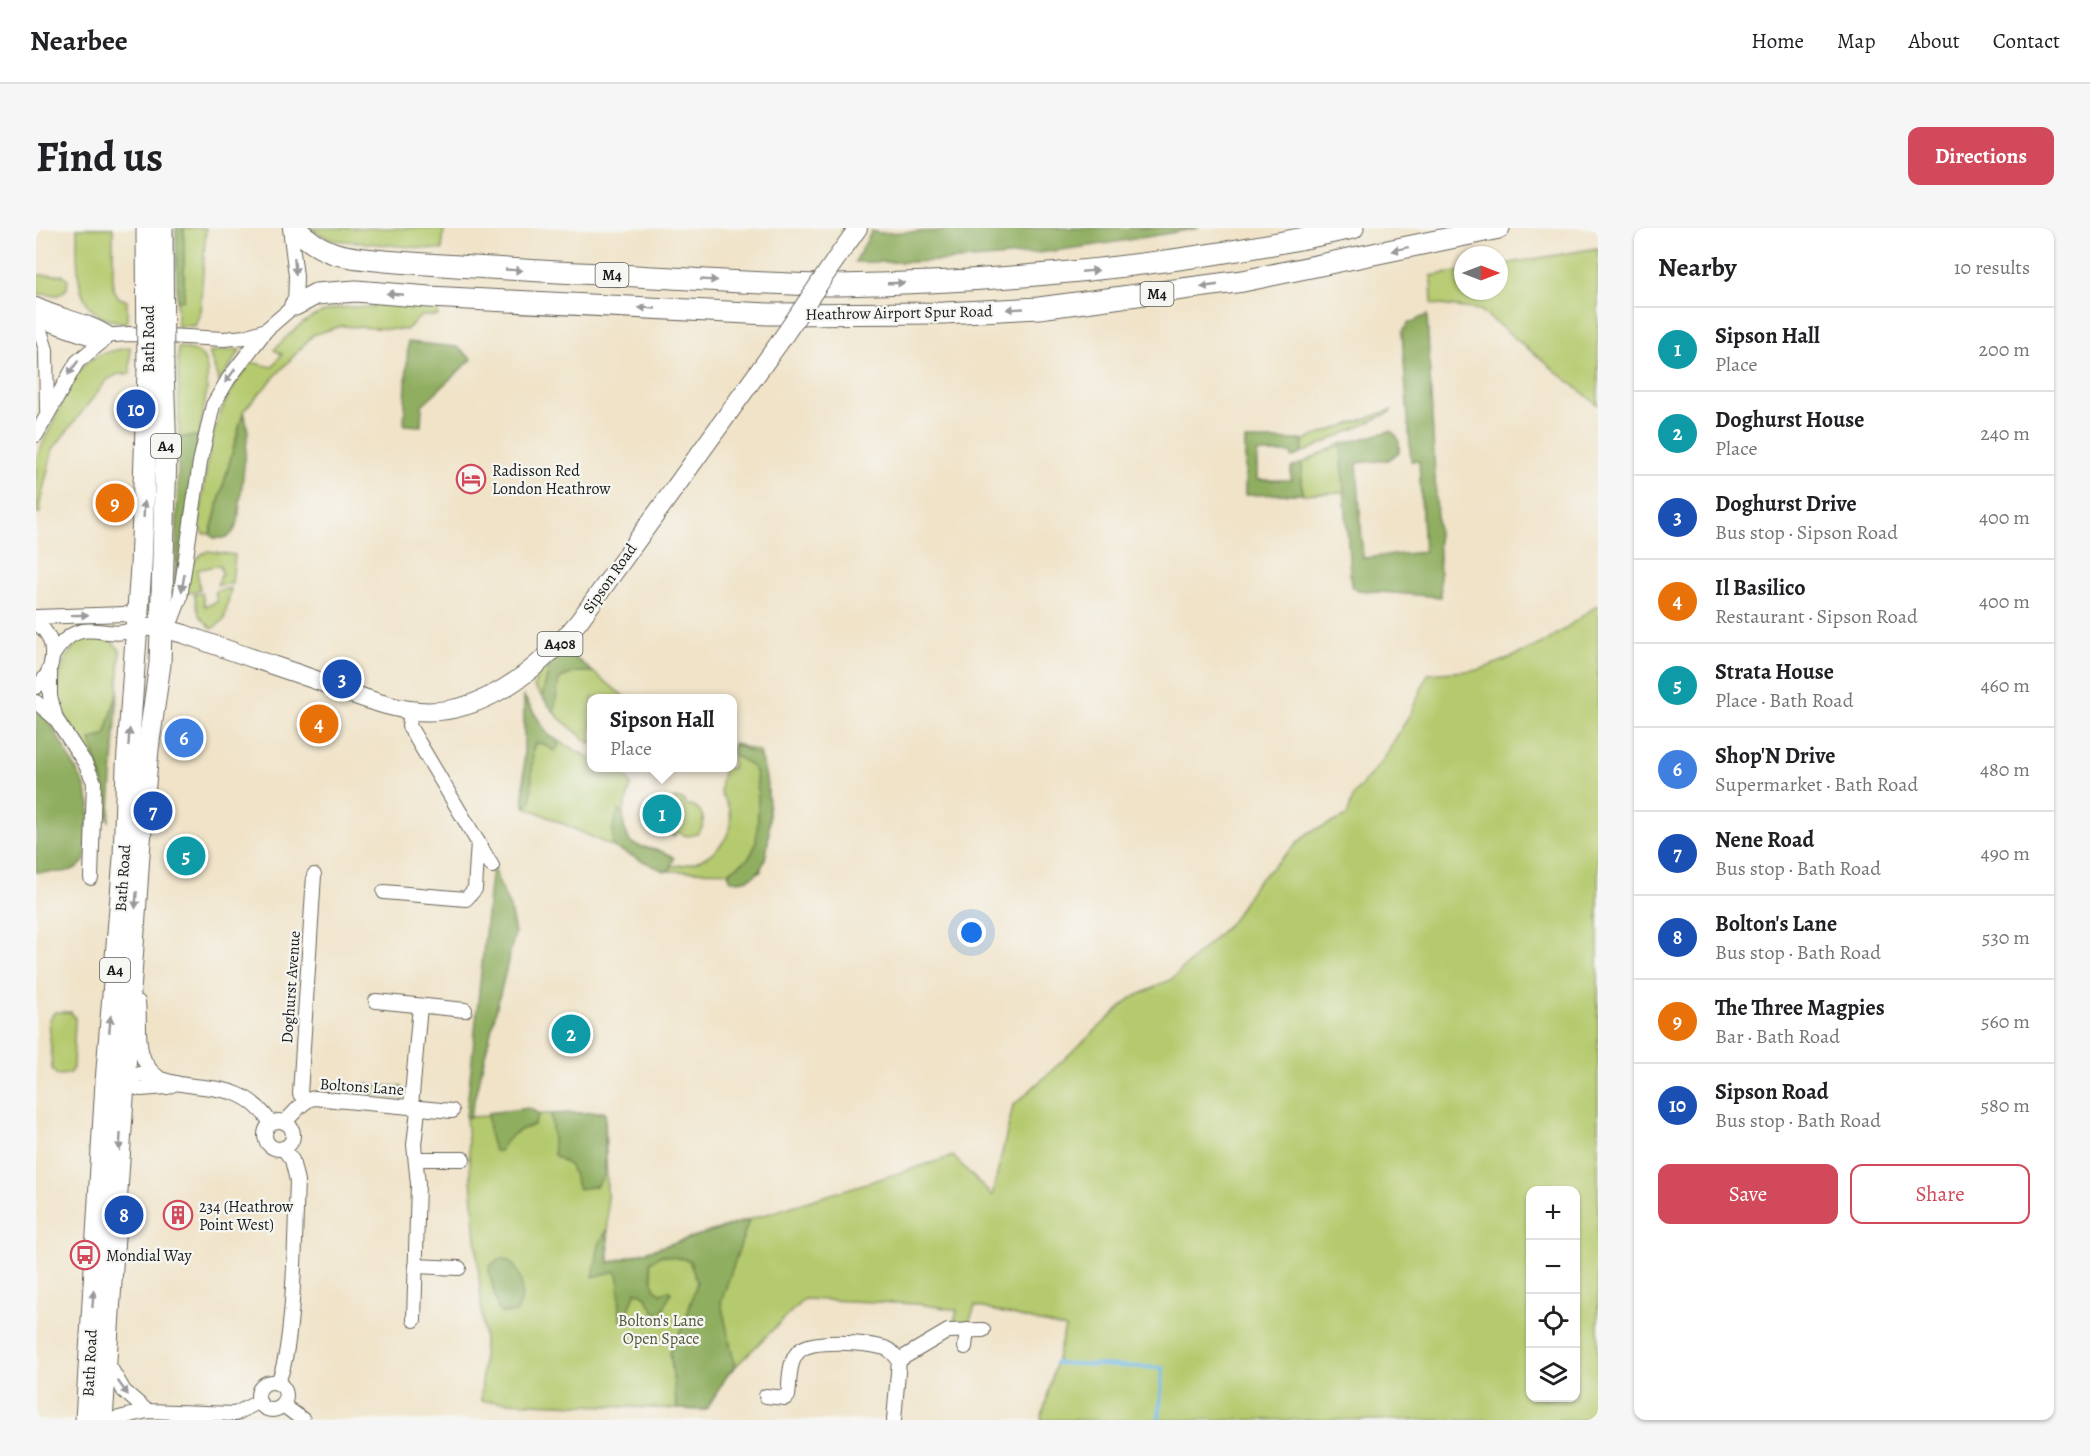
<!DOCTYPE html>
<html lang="en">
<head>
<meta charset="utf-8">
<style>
	:root { --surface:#fff; --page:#f6f6f6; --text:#202124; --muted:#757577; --line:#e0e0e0; --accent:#d1495b }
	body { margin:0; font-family:Alegreya,serif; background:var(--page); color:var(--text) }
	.controls { position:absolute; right:18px; bottom:18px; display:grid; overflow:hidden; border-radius:12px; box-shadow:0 2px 4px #0004 }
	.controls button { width:54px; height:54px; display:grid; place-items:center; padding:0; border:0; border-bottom:2px solid var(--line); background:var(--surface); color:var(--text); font:30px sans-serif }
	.compass { position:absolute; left:1418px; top:18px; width:54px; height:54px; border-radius:50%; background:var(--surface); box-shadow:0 2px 4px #0004; rotate:90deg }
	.you { position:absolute; left:936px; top:705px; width:21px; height:21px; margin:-15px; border:4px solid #fff; border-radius:50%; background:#1a73e8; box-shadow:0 0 0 9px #1a73e833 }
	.badge { display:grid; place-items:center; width:39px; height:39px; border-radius:50%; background:var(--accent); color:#fff; font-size:20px; font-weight:700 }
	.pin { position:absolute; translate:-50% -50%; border:3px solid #fff; box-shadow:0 2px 6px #0006 }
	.popup { position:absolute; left:551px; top:466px; width:150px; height:78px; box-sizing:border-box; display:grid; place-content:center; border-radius:12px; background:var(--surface); filter:drop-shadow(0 2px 4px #0005); font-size:20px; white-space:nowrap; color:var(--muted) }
	.popup b { font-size:22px; color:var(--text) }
	.popup::after { content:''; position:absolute; left:50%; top:100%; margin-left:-12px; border:12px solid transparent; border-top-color:var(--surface) }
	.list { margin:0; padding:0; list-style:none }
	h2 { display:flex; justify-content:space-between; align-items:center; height:78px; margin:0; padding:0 24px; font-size:26px }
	h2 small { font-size:20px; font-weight:400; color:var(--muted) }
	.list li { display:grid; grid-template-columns:39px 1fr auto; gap:18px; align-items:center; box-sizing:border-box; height:84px; padding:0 24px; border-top:2px solid var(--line) }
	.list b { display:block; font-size:22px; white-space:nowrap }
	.list p { margin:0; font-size:20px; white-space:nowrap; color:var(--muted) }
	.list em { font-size:20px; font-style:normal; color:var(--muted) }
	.actions { display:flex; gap:12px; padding:18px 24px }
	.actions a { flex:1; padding:14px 0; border:2px solid var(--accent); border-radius:12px; text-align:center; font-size:21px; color:var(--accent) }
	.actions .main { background:var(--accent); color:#fff }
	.icon { flex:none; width:33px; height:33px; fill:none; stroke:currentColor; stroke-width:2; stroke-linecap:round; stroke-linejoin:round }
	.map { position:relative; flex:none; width:1562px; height:1192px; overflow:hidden; border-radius:12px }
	header { display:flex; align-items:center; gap:36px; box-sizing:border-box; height:84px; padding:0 30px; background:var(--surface); border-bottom:2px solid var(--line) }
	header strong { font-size:28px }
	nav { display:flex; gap:33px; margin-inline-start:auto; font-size:21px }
	.intro { display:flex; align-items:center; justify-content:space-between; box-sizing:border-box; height:144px; padding:0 36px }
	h1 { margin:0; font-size:42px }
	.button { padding:15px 27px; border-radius:12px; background:var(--accent); color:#fff; font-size:21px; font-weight:700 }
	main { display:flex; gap:36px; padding:0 36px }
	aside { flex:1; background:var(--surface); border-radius:12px; box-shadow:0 2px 4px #0004 }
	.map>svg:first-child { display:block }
	.green { fill:#b5ca6e; stroke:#687345; stroke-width:1.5; fill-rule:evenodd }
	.forest { fill:#90ae61; stroke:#56653e; stroke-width:1.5 }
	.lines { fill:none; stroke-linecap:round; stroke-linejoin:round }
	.stream { stroke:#6fb8e7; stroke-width:4 }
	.minor-casing { stroke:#666258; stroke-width:16 }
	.major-casing { stroke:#666258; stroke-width:20 }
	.highway-casing { stroke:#666258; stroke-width:23 }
	.minor { stroke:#fff; stroke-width:14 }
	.major { stroke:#fff; stroke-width:18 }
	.highway { stroke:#fff; stroke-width:21 }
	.major-bridge-casing { stroke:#666258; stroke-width:20; stroke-linecap:butt }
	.highway-bridge-casing { stroke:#666258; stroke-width:23; stroke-linecap:butt }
	.major-bridge { stroke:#fff; stroke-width:18 }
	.highway-bridge { stroke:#fff; stroke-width:21 }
	.oneway { fill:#999 }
	.labels { text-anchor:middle; stroke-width:4.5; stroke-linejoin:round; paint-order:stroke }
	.shield { fill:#f6f6f2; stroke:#5d5d5c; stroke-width:1.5 }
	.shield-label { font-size:15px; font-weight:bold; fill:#1c1c1c }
	.street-label { font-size:16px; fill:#1c1c1c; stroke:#f6f6f2 }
	.poi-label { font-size:16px; fill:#1c1c1c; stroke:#f6f6f2; text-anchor:start }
	.park-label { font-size:16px; fill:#525939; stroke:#f6f6f2 }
</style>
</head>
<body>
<header>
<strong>Nearbee</strong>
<nav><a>Home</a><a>Map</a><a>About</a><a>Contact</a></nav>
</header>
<div class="intro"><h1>Find us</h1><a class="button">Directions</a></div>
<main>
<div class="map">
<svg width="1562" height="1192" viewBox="0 0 1562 1192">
	<rect width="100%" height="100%" fill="#f6f6f2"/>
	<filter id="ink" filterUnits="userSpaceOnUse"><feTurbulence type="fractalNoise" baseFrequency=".0167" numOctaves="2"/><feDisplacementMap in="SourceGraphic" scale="12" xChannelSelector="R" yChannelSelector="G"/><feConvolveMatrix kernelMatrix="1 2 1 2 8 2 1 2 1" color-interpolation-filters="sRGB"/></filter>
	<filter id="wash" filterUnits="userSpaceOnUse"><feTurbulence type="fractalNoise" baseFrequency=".008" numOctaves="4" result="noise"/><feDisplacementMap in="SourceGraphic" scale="24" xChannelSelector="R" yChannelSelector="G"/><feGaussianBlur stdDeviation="1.35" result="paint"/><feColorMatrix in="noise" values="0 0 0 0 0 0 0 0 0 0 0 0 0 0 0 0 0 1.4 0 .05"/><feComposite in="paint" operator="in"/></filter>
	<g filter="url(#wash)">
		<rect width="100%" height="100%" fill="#f0e3c8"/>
		<g class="green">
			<path d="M41 0H77V60L83 70 91 72V95C83 93 72 93 64 88 36 71 42 27 41 0Z"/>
			<path d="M148 0H170L164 85 159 98H141V72L148 71Z"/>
			<path d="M271 0H408L406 22 297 12Z"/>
			<path d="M1562 20V177L1444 82 1396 76 1395 48 1427 43V63H1463V37Z"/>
			<path d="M0 47H27L32 52 31 61 22 67 2 66Z"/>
			<path d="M338 75 402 80V88H385L370 102 305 98 277 107 208 182 174 306H168L164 299V288C173 225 173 186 215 134L236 139 246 126 238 122C269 88 289 75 337 80Z"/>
			<path d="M94 119V146H82L71 152 17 221 4 274V285H0V230L39 148 51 134 64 126Z"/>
			<path d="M142 119C148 121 156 121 161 124 182 135 165 188 163 208L143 209Z"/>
			<path d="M202 121 204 123 183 154 173 124Z"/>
			<path d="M1355 182 1353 185 1266 225 1267 212Z"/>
			<path d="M1305 216 1308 264 1266 266V235Z"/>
			<path d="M172 323 199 327 196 356 181 357 186 345 184 337 161 342 164 361 150 366C153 348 152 331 172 323Z"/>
			<path d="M195 360 188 392 176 401 163 387 158 366 166 365 169 378 181 374 179 363Z"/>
			<path d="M1562 377V1192H1005L1029 1100 939 1078 933 1094H918L921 1082 883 1076 768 1071 692 1146 670 1182 445 1173 448 1110 430 889 569 884 573 1035 917 928 956 968 977 878 1094 771 1136 751 1196 693 1219 656 1272 605 1311 588 1318 566 1347 532 1375 484 1392 446 1443 442 1474 430 1511 413ZM1494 962H1540V1170H1494Z"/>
			<path d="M51 411 75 413 84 422 82 463 69 508 54 512 67 554 21 473V457L29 431 40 416Z"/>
			<path d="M529 422 590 470H556L555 516 523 490 498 459 501 447Z"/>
			<path d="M488 469 512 507 555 531 556 540C570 540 589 541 595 557L577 619 488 578Z"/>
			<path d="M697 515 724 524 725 644 631 643 636 638C666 637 699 618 694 584 693 577 686 570 685 563 683 556 687 546 688 540H696Z"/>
			<path d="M638 570 648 572 650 577C662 577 669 585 667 598 662 608 652 611 642 604L638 608 628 606Z"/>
			<path d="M19 784H35L39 790 37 840 33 846 21 847 16 841 13 791Z"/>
			<path d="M326 856 366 859 368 865 362 870 325 865Z"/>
		</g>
		<g class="forest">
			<path d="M140 0H148V72H141Z"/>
			<path d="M909 0H1163C1045 21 939 37 819 34L836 3 842 5 907 3Z"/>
			<path d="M1391 87 1405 369 1320 362 1315 358 1305 216 1354 203C1363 207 1364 215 1363 225L1352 232 1321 235 1327 330 1388 324 1383 233H1375L1366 105 1371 96Z"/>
			<path d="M372 114 421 119 436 131 386 177 385 198 368 197Z"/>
			<path d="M208 182 212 203 202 293C198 306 193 312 178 310L174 306Z"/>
			<path d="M163 208 139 360 143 209Z"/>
			<path d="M1209 212H1267L1266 225 1256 230 1255 225H1221V252H1255V240L1266 235V266L1209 267Z"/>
			<path d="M529 422 557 444H539L523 451 518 484 506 469 514 436Z"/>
			<path d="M82 463 73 593 67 582V554L54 511 69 508Z"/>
			<path d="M488 469 512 507 522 513 523 518 518 523 508 516 500 515 497 520 495 575 488 578Z"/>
			<path d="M0 483 10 487 48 556 54 577 49 632C37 648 18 644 0 644Z"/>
			<path d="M697 516 723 527C735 548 738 623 724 642 716 652 706 654 695 652L692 646C700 636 713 635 718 620 723 608 723 556 719 544 715 535 705 531 697 527Z"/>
			<path d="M583 582 587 586 588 599 594 614C607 622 627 620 638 630L634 642 628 643 577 619V599Z"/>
			<path d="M456 638 474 680 479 705 434 889H430Z"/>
			<path d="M493 880 503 886 498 897C482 902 471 908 464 923H458L453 905 452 885Z"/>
			<path d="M569 884V947L560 958 543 961 534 938 518 927 515 886Z"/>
			<path d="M713 992 685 1074 699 1139 692 1146 670 1182 641 1181 634 1124 649 1094 661 1054 653 1032 625 1027 614 1034 618 1060 625 1065 633 1062 635 1065 627 1082 619 1085 609 1068 600 1063 590 1090 588 1093H584L583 1050 580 1043 557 1049 563 1017 571 1001 573 1035Z"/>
			<path d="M466 1030C487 1036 490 1068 480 1085H465L462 1081 453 1043 454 1038Z"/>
		</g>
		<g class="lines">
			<path class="stream" d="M1019 1135 1127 1140 1123 1192"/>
		</g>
	</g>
	<g filter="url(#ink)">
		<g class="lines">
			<g class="minor-casing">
				<g id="minor">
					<path d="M0 77C24 89 52 92 74 107"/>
					<path d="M0 89 10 122 11 182"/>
					<path d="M0 91 52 109 93 106 188 111 209 109 230 102"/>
					<path d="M0 207 41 134 74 107"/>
					<path d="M0 389 89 386 94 388 102 398C72 419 45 379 16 429"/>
					<path d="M0 395C23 410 20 444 0 459"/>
					<path d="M126 400 136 391 144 370 164 234 177 177 193 150 230 102 259 77 260 48 254 0"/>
					<path d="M14 444V468L20 491"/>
					<path d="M0 474 20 491 49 535 58 554 55 650"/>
					<path d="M375 483 373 498 456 638"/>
					<path d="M348 664 430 671 439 661 442 614"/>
					<path d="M340 773 429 782"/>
					<path d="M102 774C105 801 97 831 122 849"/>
					<path d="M84 855 105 861 131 859 140 855"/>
					<path d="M88 855 103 846C115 848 127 852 139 855 180 863 207 855 235 895"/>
					<path d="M269 872 264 866 278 647"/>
					<path d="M375 878 384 778"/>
					<circle cx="243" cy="907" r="14"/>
					<path d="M248 894C259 886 265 873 278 870L416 883"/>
					<path d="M382 931H427"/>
					<path d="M379 1038 423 1040"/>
					<path d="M378 1092 382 956 378 917 382 882"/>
					<path d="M929 1119 931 1102"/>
					<path d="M863 1132 912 1103 947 1102"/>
					<path d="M71 1134 88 1163 111 1183"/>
					<circle cx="236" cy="1168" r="14"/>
					<path d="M241 1155C259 1126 259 994 261 953L256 932 247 920"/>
					<path d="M730 1168 749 1170 752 1168C754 1153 752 1134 763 1123 777 1110 831 1115 849 1120 855 1122 859 1127 863 1132"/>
					<path d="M247 1177 267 1192"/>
					<path d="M75 1192 111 1183 199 1186 222 1174"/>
					<path d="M858 1192 863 1132"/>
				</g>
			</g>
			<g class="major-casing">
				<g id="major">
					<path d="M800 31 822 0"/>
					<path d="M102 398 126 400 148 406C191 422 234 436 277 451 308 462 340 477 373 482 441 493 503 442 543 393L743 115"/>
				</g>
			</g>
			<g class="highway-casing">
				<g id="highway">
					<path d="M259 0C288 29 310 29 349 33 438 40 528 44 617 49 679 52 741 57 803 57 976 54 1148 37 1317 0"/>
					<path d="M259 77 280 66 320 63 393 69 732 86 908 85 1003 80 1207 53 1463 0"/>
					<path d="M50 1192 70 854 88 630 91 539 105 339 112 144"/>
					<path d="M66 1192 103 626 112 521 124 436 130 225 127 143"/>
				</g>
			</g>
			<use href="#minor" class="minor"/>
			<use href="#major" class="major"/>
			<use href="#highway" class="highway"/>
			<g class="major-bridge-casing">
				<path id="major-bridge" d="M743 115 800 31"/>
			</g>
			<g class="highway-bridge-casing">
				<g id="highway-bridge">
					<path d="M111 0 112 144"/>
					<path d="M126 0 127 143"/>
				</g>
			</g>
			<use href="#major-bridge" class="major-bridge"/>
			<use href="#highway-bridge" class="highway-bridge"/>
		</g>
		<defs><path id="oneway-solid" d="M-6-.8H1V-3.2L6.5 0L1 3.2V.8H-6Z" transform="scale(1.5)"/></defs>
		<g class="oneway">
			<use href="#oneway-solid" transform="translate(1364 21) rotate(168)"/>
			<use href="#oneway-solid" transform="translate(259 38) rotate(85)"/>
			<use href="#oneway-solid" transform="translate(478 42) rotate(3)"/>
			<use href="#oneway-solid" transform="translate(1054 43) rotate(-5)"/>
			<use href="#oneway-solid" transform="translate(673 52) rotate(3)"/>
			<use href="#oneway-solid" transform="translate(860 55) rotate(-2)"/>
			<use href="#oneway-solid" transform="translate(1173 58) rotate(172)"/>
			<use href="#oneway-solid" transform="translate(359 66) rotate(-175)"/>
			<use href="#oneway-solid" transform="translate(611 80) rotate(-177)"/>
			<use href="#oneway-solid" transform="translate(979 81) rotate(177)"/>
			<use href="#oneway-solid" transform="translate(37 140) rotate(126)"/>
			<use href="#oneway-solid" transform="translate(194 148) rotate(127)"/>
			<use href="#oneway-solid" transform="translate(108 281) rotate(-88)"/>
			<use href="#oneway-solid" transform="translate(147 355) rotate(99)"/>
			<use href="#oneway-solid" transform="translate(44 387) rotate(-1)"/>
			<use href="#oneway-solid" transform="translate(93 509) rotate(-86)"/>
			<use href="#oneway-solid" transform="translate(100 672) rotate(94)"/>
			<use href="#oneway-solid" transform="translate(74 796) rotate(-85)"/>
			<use href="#oneway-solid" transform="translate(84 914) rotate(94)"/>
			<use href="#oneway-solid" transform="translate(57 1071) rotate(-86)"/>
			<use href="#oneway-solid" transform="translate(87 1160) rotate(54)"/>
		</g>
	</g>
	<defs>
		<g id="hotel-ring" transform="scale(1.5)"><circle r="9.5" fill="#f6f6f2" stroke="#d1495b" stroke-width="1.5"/><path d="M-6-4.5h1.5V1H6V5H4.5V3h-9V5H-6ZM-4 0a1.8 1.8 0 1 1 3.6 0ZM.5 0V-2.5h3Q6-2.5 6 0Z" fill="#d1495b"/></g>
		<g id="building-ring" transform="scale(1.5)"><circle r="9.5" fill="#f6f6f2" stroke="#d1495b" stroke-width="1.5"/><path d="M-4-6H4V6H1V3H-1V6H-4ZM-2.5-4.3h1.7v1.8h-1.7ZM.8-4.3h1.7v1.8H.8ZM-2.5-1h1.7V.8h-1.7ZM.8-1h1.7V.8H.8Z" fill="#d1495b"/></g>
		<g id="bus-ring" transform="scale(1.5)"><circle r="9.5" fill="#f6f6f2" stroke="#d1495b" stroke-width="1.5"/><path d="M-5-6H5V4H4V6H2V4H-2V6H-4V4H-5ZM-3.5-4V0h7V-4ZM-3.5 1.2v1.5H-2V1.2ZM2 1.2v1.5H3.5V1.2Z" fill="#d1495b"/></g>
	</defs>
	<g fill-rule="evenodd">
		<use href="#hotel-ring" x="435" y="251"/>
		<use href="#building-ring" x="142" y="987"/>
		<use href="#bus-ring" x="49" y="1027"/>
	</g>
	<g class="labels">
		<g class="shield">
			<rect x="559.5" y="35" width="33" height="24" rx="4.5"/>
			<rect x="1104.5" y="54" width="33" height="24" rx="4.5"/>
			<rect x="115" y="206" width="30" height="24" rx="4.5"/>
			<rect x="501.5" y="404" width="45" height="24" rx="4.5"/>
			<rect x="64" y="730" width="30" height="24" rx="4.5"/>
		</g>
		<g class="shield-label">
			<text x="576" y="52">M4</text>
			<text x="1121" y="71">M4</text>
			<text x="130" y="223">A4</text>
			<text x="524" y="421">A408</text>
			<text x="79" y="747">A4</text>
		</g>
		<g class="street-label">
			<text transform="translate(863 84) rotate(-1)" y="6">Heathrow Airport Spur Road</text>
			<text transform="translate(112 111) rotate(-90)" y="6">Bath Road</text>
			<text transform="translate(573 350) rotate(-55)" y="6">Sipson Road</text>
			<text transform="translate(86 650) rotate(-86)" y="6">Bath Road</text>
			<text transform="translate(254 759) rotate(-86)" y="6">Doghurst Avenue</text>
			<text transform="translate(326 858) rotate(4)" y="6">Boltons Lane</text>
			<text transform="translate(53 1135) rotate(-87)" y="6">Bath Road</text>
		</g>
		<g class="poi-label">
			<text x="456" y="248">Radisson Red<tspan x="456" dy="18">London Heathrow</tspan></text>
			<text x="163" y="984">234 (Heathrow<tspan x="163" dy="18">Point West)</tspan></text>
			<text x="70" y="1033">Mondial Way</text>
		</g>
		<g class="park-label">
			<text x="625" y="1098">Bolton's Lane<tspan x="625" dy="18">Open Space</tspan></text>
		</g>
	</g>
</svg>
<div class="controls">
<button>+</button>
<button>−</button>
<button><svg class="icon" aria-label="locate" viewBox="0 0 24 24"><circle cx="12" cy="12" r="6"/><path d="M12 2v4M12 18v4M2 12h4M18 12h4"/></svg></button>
<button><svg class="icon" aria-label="layers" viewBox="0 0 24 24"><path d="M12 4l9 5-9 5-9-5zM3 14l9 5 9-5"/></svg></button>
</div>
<svg class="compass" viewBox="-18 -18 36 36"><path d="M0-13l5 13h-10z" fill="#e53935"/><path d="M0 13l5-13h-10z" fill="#757577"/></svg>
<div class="you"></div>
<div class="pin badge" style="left:626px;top:586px;background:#0f9aa8">1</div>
<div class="popup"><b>Sipson Hall</b>Place</div>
<div class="pin badge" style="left:535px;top:806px;background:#0f9aa8">2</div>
<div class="pin badge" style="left:306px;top:451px;background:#1a4fb4">3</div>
<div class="pin badge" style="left:283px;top:496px;background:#e8710a">4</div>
<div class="pin badge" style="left:150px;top:628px;background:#0f9aa8">5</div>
<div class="pin badge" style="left:148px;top:510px;background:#3f7fe0">6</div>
<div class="pin badge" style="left:117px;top:583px;background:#1a4fb4">7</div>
<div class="pin badge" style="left:88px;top:987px;background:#1a4fb4">8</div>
<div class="pin badge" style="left:79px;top:275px;background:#e8710a">9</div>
<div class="pin badge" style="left:100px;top:181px;background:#1a4fb4">10</div>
</div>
<aside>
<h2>Nearby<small>10 results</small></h2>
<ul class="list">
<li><span class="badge" style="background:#0f9aa8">1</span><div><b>Sipson Hall</b><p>Place</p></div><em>200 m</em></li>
<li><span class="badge" style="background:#0f9aa8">2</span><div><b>Doghurst House</b><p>Place</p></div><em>240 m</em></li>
<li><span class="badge" style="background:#1a4fb4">3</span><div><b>Doghurst Drive</b><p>Bus stop · Sipson Road</p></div><em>400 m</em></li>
<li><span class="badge" style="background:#e8710a">4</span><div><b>Il Basilico</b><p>Restaurant · Sipson Road</p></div><em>400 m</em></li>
<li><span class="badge" style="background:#0f9aa8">5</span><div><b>Strata House</b><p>Place · Bath Road</p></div><em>460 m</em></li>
<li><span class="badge" style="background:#3f7fe0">6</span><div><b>Shop'N Drive</b><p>Supermarket · Bath Road</p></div><em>480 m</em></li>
<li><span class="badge" style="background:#1a4fb4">7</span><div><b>Nene Road</b><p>Bus stop · Bath Road</p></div><em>490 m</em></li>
<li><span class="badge" style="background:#1a4fb4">8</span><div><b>Bolton's Lane</b><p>Bus stop · Bath Road</p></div><em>530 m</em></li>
<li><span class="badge" style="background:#e8710a">9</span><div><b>The Three Magpies</b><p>Bar · Bath Road</p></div><em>560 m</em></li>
<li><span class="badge" style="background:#1a4fb4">10</span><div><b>Sipson Road</b><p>Bus stop · Bath Road</p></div><em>580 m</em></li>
</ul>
<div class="actions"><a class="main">Save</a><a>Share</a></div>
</aside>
</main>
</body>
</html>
